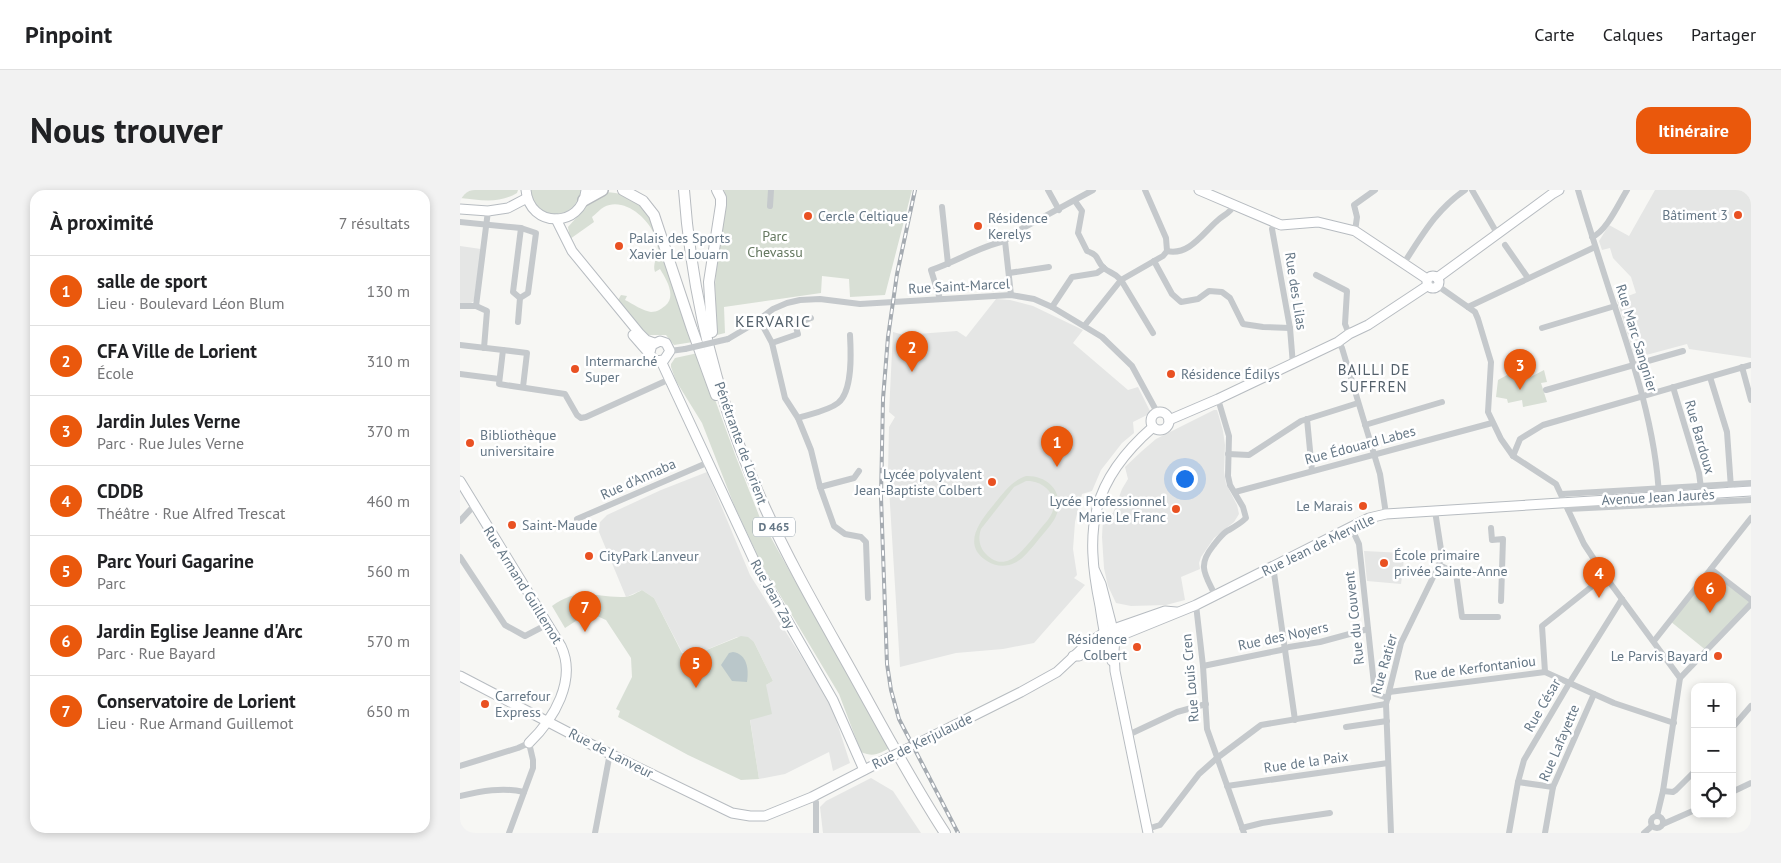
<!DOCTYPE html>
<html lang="fr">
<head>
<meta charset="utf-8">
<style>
	:root { --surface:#fff; --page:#f2f2f2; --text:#202124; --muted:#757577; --line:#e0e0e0; --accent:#ea580c }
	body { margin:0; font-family:"PT Sans",sans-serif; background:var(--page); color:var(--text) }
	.controls { position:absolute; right:15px; bottom:15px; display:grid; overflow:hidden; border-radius:10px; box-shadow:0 2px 8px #0003 }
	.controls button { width:45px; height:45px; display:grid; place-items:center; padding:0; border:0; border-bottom:1px solid var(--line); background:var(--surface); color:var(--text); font:25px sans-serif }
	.you { position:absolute; left:724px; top:288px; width:18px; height:18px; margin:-12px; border:4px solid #fff; border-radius:50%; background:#1a73e8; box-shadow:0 0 0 8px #1a73e833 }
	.badge { display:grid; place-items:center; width:32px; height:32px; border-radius:50%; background:var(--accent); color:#fff; font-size:16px; font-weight:700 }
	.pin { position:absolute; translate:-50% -41px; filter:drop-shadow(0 1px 2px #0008) }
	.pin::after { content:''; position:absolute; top:26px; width:18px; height:15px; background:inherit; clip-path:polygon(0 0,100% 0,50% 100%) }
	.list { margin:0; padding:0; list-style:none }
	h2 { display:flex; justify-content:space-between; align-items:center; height:65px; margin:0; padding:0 20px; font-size:21px }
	h2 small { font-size:16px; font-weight:400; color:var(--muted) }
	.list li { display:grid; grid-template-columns:32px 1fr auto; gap:15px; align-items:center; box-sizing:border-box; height:70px; padding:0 20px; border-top:1px solid var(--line) }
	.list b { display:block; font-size:19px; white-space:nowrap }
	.list p { margin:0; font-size:16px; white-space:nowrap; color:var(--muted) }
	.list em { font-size:16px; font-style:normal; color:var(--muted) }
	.icon { flex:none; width:28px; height:28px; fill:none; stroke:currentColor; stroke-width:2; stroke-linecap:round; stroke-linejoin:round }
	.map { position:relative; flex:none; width:1291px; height:643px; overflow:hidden; border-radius:15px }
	header { display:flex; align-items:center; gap:30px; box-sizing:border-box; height:70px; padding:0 25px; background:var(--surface); border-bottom:1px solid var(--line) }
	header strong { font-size:24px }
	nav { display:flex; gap:28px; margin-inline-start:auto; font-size:18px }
	.intro { display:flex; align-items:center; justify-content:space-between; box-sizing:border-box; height:120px; padding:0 30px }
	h1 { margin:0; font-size:35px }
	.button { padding:12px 22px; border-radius:15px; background:var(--accent); color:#fff; font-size:18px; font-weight:700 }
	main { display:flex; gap:30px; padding:0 30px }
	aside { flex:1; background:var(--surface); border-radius:15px; box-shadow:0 2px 8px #0003 }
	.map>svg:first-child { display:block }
	.built { fill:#e5e6e5 }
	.green { fill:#d8dfd5; fill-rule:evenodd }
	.water { fill:#bac7ca }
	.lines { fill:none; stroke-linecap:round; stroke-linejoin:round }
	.secondary-casing { stroke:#b7bcc1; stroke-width:11 }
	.primary-casing { stroke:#b8bcc0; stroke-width:12 }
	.highway-casing { stroke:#b7bbbe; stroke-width:14 }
	.street { stroke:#c5c9cc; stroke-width:6 }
	.secondary { stroke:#fff; stroke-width:9 }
	.primary { stroke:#fff; stroke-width:10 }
	.highway { stroke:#fff; stroke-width:11 }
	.rail-casing { stroke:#a5abb1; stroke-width:4 }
	.rail { stroke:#fff; stroke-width:2; stroke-dasharray:5.5; stroke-linecap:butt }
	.secondary-bridge-casing { stroke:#b7bcc1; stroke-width:11; stroke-linecap:butt }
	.street-bridge { stroke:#c5c9cc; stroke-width:6 }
	.secondary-bridge { stroke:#fff; stroke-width:9 }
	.poi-dot { fill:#e95122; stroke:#fff; stroke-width:2 }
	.labels { text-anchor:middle; stroke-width:5; stroke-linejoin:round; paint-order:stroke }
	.shield { fill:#fff; stroke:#93a0aa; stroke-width:1 }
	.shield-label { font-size:12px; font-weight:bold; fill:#657786 }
	.poi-label { font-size:14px; fill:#657786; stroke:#fff; text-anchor:start }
	.park-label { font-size:14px; fill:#657860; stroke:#fff }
	.street-label { font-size:14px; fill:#657786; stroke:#fff }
	.neighbourhood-label { font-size:15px; letter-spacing:1px; fill:#53606b; stroke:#fff }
	.quarter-label { font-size:16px; letter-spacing:1px; fill:#53606b; stroke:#fff }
</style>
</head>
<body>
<header>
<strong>Pinpoint</strong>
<nav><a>Carte</a><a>Calques</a><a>Partager</a></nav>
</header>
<div class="intro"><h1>Nous trouver</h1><a class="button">Itinéraire</a></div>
<main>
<aside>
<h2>À proximité<small>7 résultats</small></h2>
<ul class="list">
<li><span class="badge">1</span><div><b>salle de sport</b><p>Lieu · Boulevard Léon Blum</p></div><em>130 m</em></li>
<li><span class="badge">2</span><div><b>CFA Ville de Lorient</b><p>École</p></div><em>310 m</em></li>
<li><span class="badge">3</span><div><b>Jardin Jules Verne</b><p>Parc · Rue Jules Verne</p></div><em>370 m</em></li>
<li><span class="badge">4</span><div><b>CDDB</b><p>Théâtre · Rue Alfred Trescat</p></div><em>460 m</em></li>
<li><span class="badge">5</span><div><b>Parc Youri Gagarine</b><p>Parc</p></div><em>560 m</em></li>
<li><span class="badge">6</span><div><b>Jardin Eglise Jeanne d'Arc</b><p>Parc · Rue Bayard</p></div><em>570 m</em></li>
<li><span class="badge">7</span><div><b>Conservatoire de Lorient</b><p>Lieu · Rue Armand Guillemot</p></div><em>650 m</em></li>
</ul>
</aside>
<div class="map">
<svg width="1291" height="643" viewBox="0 0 1291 643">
	<rect width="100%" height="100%" fill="#f7f7f4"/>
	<g class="built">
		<path d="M1195 0H1291V168L1229 159 1227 154 1175 168 1157 110 1176 103 1171 87 1153 68 1150 58 1142 60 1139 51 1149 35 1169 46Z"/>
		<path d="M0 56 21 59 14 111 11 113H0Z"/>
		<path d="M536 109 550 110 573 116 623 140 613 153 668 200 678 197 691 223 673 232 674 243 662 253 641 280 632 301 622 304 615 332 613 359 617 385 614 388 625 395 574 453 543 459 496 463 440 477 428 282 429 237 435 227 429 222 433 142 444 145 497 141 506 147Z"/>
		<path d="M754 220H757L758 223 763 241 765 255 764 281 766 294 777 315 779 324 774 332 754 348 741 367 739 373 740 379 721 387 725 410 706 415 671 416 656 413 648 396 644 378 642 347 643 328 653 323 662 299 668 289 665 277 682 261 696 249Z"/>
		<path d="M247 282 290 385 371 514 390 573 373 581 369 562 325 584 299 589 290 529 306 495 313 491 294 452 277 447 234 465H227L222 462 194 408 182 400 166 407 139 342 140 332 147 325 201 300Z"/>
		<path d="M904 361 944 363 943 384H946V387H942L941 394 907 391Z"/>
		<path d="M411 588 433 601 461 643H363L360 617 366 611Z"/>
	</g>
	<g class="green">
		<path d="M0 0H58L57 3C39 14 20 10 0 8Z"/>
		<path d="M71 0H121C116 32 74 32 71 0Z"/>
		<path d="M264 0H452L425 105 390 107 389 89 362 86 361 103 264 117 265 143 257 145 255 95 258 57 267 12Z"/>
		<path d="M143 2C167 3 176 7 191 25L233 152 214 155 206 145H187L157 112 161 105 167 106 165 110C173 114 183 121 191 122 197 122 201 119 205 116 217 106 206 89 200 79L195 82C192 73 198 68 198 59 197 55 196 48 194 44 187 27 163 7 144 17 140 19 136 24 132 27L134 32 110 49 108 37 125 18 128 11Z"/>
		<path d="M238 163 276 267 300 328 335 391 432 557C419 563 415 568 401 562L379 504 302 375 274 315 242 233 216 191 211 177V174L215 168Z"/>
		<path d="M1084 180 1087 192 1081 193 1087 212 1063 217 1062 210 1048 213 1047 209 1036 207 1038 190 1049 184 1055 191 1061 192Z"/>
		<path d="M566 286C591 285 607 307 594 330 589 338 581 346 575 354 567 363 561 372 549 375 541 377 533 375 527 371 500 354 522 329 535 313 545 301 552 291 566 286ZM566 291C581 290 597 302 593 320 591 328 583 335 578 342 566 356 547 386 526 364 519 357 518 348 521 339L554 297Z"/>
		<path d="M1251 379 1291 410 1247 461 1210 431Z"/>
		<path d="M182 400 194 408 222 463 234 465 281 446 288 447 294 452 313 491 306 495 312 524 290 530 299 589 281 590 228 565 158 527 160 521 156 519 172 487 171 468 146 430 137 426H128L122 427 105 438 92 416C120 396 134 408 164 407 170 407 176 403 182 400Z"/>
	</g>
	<path class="water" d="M273 462C287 464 289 479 287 492L272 491 261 475 269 463Z"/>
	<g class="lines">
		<g class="secondary-casing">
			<g id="secondary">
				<path d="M66 0C69 38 122 39 126 0"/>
				<path d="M739 0 821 35 858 32 895 41 967 89"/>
				<path d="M0 19 28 21 48 18 67 8"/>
				<path d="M96 29 112 61 180 144 186 150 194 153"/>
				<circle cx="973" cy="92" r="6"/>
				<path d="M977 88 1092 4 1099 0"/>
				<path d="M173 145C176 148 193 169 196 170 200 171 201 170 204 170L210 161 206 153 200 151 192 155 190 162"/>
				<path d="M201 171 299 381 373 510 404 580"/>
				<circle cx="700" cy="231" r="9"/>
				<path d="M709 230 758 209 878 152 889 144 908 135 967 96"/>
				<path d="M0 291 101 456C117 490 94 529 69 553"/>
				<path d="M635 381 641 394 655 448 654 461 655 481 688 643"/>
				<path d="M613 466H619L645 452 736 415 909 328 926 324 1291 301"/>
				<path d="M652 471C645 453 643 435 640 416 624 338 631 291 693 237"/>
				<path d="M0 486 140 559 272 623 290 626H305L352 607 416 574"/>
				<path d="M449 558 561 502 597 482 627 454 645 442 705 421 716 422"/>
			</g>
		</g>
		<g class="primary-casing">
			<g id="primary">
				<path d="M163 0 183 11 194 25 232 139 256 205"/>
				<path d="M224 0C232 110 260 220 306 320 330 373 359 423 387 473 419 530 449 588 485 643"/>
				<path d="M252 142 249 92 261 15V8L257 0"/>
			</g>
		</g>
		<g class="highway-casing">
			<path id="highway" d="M124 10 142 0"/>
		</g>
		<g class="street">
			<path d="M588 0 599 20"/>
			<path d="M685 0 706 48 707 61"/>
			<path d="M1012 0 1038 45"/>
			<path d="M1118 0C1128 34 1139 68 1150 102 1172 168 1196 238 1199 307"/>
			<path d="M615 11 622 21 618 43 627 61C641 66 635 70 644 78 649 83 654 82 661 90L693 143"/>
			<path d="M310 16 311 0"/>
			<path d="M482 17 488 74"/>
			<path d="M0 32 61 38 76 43 68 103 60 108 58 132"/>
			<path d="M815 32 812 39 830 138 833 175"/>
			<path d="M895 41 897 27 894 15 915 0"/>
			<path d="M1132 47C1146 42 1159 13 1167 0"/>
			<path d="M1045 55 1068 88"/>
			<path d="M707 61C729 66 743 43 757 31 763 25 771 23 774 15"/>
			<path d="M694 71 712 104 721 112 738 109 749 101 762 102 770 108 783 134 803 137 830 138"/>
			<path d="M944 73C963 44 976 20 1005 0"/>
			<path d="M549 83 589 77"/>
			<path d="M856 85 887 101 885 134 889 144"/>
			<path d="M978 96 1015 122 1018 129 1031 172 1028 222 1041 249 1053 266 1096 294 1124 354 1145 386 1220 488 1203 601 1197 626"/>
			<path d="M551 105 545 51 552 44 633 0"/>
			<path d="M60 108 53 102 61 38"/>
			<path d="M480 109 471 80C496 72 520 56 545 51"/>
			<path d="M0 116H16L28 21"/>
			<path d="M16 116 27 121 24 158"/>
			<path d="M592 117 612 87 637 83 644 78"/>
			<path d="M1008 117 1135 57"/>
			<path d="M299 129 312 153 325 208 338 228 351 260 360 297 374 336 385 344 401 347 406 352 408 408"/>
			<path d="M625 135 661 90 703 66 707 61"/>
			<path d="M1082 138 1155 116"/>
			<path d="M268 149 290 136 313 119 327 113 340 110 360 109 400 114 551 105 574 109 592 117 642 147 672 176 697 222"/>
			<path d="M878 152 882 158 920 284 926 324"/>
			<path d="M312 153 338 144 335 134 351 128"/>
			<path d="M0 155 43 160 39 194 105 204 117 225 121 228 126 227 210 189"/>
			<path d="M43 160 67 163 63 197"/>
			<path d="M210 161 225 159"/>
			<path d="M1282 177 1291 210"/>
			<path d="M0 184 39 189"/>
			<path d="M1250 187 1267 242 1271 298"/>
			<path d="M1213 197 1239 283 1241 298"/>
			<path d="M1086 200 1223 161"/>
			<path d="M338 228C350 224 368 221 378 213 393 201 391 162 390 145"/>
			<path d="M847 229 852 281"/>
			<path d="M905 235 982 212"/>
			<path d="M768 264 789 265 841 231 898 213"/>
			<path d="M1053 266 1060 249 1083 235 1291 175"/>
			<path d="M360 297 394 288 399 281"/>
			<path d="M775 302 1032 233"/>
			<path d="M1102 304 1291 293"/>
			<path d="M1108 319 1291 310"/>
			<path d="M117 329 249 272"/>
			<path d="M0 331 11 319 15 317"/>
			<path d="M891 337 899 354 915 504 928 508"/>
			<path d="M1031 338 1032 350 1043 349 1041 411"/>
			<path d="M0 367 45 435 65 446 88 434"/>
			<path d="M979 375 996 383 1002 427H1038"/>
			<path d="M813 376 835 530"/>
			<path d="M1251 379 1291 410"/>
			<path d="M755 405C745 384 737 376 753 356 757 351 761 345 767 341 774 337 780 334 786 328L783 317 770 295 768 286 769 246 758 209"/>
			<path d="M736 415 743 476 747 539 784 643"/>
			<path d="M1194 451 1291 328"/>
			<path d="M743 476 821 460 829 457 860 452 908 439"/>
			<path d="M1085 482 1082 436 1145 386"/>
			<path d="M1220 488 1291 414"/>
			<path d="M929 502 1085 482 1154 513 1214 533"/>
			<path d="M886 537 927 531"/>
			<path d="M1272 538 1291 516"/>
			<path d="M668 545 717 522 746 514"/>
			<path d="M0 576 58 558 69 553 73 570V578L49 643"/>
			<path d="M1058 592 1093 597"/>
			<path d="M767 596 928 573"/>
			<path d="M1203 601 1213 602 1216 600 1235 581"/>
			<path d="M1272 602 1291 593"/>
			<path d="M0 606C21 601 43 597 64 602"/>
			<path d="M352 607 356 612V643"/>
			<circle cx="1197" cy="632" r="6"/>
			<path d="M1203 634 1235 620"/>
			<path d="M782 638 802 633 870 623"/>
			<path d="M687 639 700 635 739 584 757 568 801 535 926 514"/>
			<path d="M135 643 150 563"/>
			<path d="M931 643 926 514 941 453 979 375 982 366 975 321"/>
			<path d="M1049 643 1058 592 1064 570 1110 492 1162 409"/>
			<path d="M1085 643 1093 597 1134 504"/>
			<path d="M1184 643 1192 636"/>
		</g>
		<use href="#secondary" class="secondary"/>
		<use href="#primary" class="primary"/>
		<use href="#highway" class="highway"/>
		<g class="rail-casing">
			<path id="rail" d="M455 0 437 84 428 147 423 209 421 307 427 474 431 500 439 529 498 643"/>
		</g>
		<use href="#rail" class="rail"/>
		<g class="secondary-bridge-casing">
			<path id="secondary-bridge" d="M416 574 449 558"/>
		</g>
		<path class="street-bridge" d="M225 159 268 149"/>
		<use href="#secondary-bridge" class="secondary-bridge"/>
	</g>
	<g class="poi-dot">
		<circle cx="1278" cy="25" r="5"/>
		<circle cx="348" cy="26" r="5"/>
		<circle cx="518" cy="36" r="5"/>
		<circle cx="159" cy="56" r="5"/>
		<circle cx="115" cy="179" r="5"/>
		<circle cx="711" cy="184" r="5"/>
		<circle cx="10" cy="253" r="5"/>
		<circle cx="532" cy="292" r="5"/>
		<circle cx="903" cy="316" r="5"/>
		<circle cx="716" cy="319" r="5"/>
		<circle cx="52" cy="335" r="5"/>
		<circle cx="129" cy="366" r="5"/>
		<circle cx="924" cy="373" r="5"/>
		<circle cx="677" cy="457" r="5"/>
		<circle cx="1258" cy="466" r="5"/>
		<circle cx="25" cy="514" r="5"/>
	</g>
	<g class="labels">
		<rect class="shield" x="293" y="327.5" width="42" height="19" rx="4"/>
		<g class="shield-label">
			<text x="314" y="341">D 465</text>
		</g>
		<g class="poi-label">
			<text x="1268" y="30" text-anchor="end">Bâtiment 3</text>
			<text x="358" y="31">Cercle Celtique</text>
			<text x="528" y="33">Résidence<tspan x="528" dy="16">Kerelys</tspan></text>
			<text x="169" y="53">Palais des Sports<tspan x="169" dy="16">Xavier Le Louarn</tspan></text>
			<text x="125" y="176">Intermarché<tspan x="125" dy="16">Super</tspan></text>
			<text x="721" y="189">Résidence Édilys</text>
			<text x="20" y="250">Bibliothèque<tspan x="20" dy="16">universitaire</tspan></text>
			<text x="522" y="289" text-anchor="end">Lycée polyvalent<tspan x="522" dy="16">Jean-Baptiste Colbert</tspan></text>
			<text x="706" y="316" text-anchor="end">Lycée Professionnel<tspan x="706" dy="16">Marie Le Franc</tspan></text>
			<text x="893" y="321" text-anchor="end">Le Marais</text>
			<text x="62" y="340">Saint-Maude</text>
			<text x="934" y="370">École primaire<tspan x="934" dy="16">privée Sainte-Anne</tspan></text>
			<text x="139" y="371">CityPark Lanveur</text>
			<text x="667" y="454" text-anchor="end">Résidence<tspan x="667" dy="16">Colbert</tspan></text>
			<text x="1248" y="471" text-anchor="end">Le Parvis Bayard</text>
			<text x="35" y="511">Carrefour<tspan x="35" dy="16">Express</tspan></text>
		</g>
		<g class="park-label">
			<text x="315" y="51">Parc<tspan x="315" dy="16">Chevassu</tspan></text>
		</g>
		<g class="street-label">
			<text transform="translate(499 96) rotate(-3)" y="5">Rue Saint-Marcel</text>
			<text transform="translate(836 101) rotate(81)" y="5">Rue des Lilas</text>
			<text transform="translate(1177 148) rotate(73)" y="5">Rue Marc Sangnier</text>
			<text transform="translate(1240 247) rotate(74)" y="5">Rue Bardoux</text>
			<text transform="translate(281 253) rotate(70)" y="5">Pénétrante de Lorient</text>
			<text transform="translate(900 255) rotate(-15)" y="5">Rue Édouard Labes</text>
			<text transform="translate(178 289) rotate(-24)" y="5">Rue d'Annaba</text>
			<text transform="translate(1198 307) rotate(-3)" y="5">Avenue Jean Jaurès</text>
			<text transform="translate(858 355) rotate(-26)" y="5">Rue Jean de Merville</text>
			<text transform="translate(63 395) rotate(58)" y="5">Rue Armand Guillemot</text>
			<text transform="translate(313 404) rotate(61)" y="5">Rue Jean Zay</text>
			<text transform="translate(894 428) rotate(-96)" y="5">Rue du Couvent</text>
			<text transform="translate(823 446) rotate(-12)" y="5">Rue des Noyers</text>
			<text transform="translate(924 474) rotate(-74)" y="5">Rue Ratier</text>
			<text transform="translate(1015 478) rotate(-7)" y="5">Rue de Kerfontaniou</text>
			<text transform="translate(730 488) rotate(-95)" y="5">Rue Louis Cren</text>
			<text transform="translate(1082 515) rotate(-60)" y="5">Rue César</text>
			<text transform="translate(462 551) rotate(-26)" y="5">Rue de Kerjulaude</text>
			<text transform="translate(1099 553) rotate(-67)" y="5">Rue Lafayette</text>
			<text transform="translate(151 563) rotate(27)" y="5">Rue de Lanveur</text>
			<text transform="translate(846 572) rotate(-8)" y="5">Rue de la Paix</text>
		</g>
		<g class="neighbourhood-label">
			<text x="914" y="185">BAILLI DE<tspan x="914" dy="17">SUFFREN</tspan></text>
		</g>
		<g class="quarter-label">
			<text x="313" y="137">KERVARIC</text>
		</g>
	</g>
</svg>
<div class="controls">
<button>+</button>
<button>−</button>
<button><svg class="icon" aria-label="locate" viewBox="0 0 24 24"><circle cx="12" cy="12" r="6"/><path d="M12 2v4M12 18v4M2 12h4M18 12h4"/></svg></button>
</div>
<div class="you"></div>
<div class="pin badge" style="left:597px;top:277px">1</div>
<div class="pin badge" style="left:452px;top:182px">2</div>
<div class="pin badge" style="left:1060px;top:200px">3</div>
<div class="pin badge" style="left:1139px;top:408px">4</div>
<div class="pin badge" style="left:236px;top:498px">5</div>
<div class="pin badge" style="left:1250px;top:423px">6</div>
<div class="pin badge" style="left:125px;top:442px">7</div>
</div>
</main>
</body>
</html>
